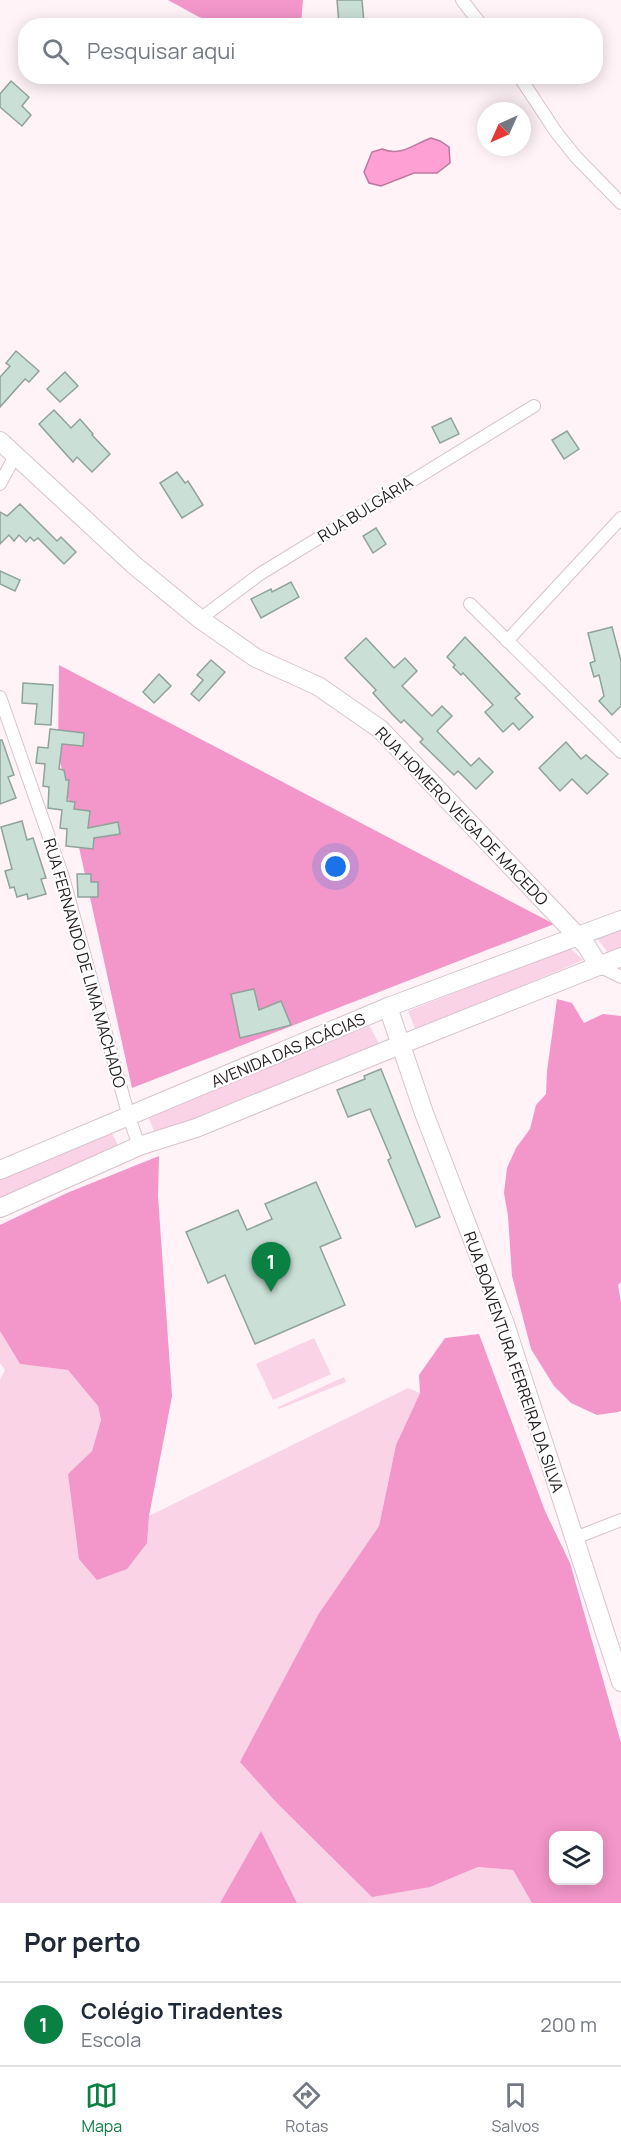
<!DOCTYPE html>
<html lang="pt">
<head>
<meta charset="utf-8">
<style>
	:root { --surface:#fff; --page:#f2f2f3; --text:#1f2937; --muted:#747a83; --line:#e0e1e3; --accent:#0b8043 }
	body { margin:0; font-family:Manrope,sans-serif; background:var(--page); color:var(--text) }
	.controls { position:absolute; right:18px; bottom:18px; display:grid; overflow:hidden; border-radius:12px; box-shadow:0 3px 15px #0003 }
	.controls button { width:54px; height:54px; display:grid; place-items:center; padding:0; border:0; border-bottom:2px solid var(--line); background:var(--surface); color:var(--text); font:30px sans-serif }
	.compass { position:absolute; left:477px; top:102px; width:54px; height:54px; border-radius:50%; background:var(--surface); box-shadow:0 3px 15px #0003; rotate:225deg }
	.you { position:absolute; left:336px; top:867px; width:21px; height:21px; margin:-15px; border:4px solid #fff; border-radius:50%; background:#1a73e8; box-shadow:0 0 0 9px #1a73e833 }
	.badge { display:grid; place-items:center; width:39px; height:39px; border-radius:50%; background:var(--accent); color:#fff; font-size:20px; font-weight:700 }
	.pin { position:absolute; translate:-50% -50px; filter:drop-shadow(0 2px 3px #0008) }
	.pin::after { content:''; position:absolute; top:32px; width:21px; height:18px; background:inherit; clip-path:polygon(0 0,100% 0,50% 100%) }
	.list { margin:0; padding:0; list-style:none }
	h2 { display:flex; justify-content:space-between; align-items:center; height:78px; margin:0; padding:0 24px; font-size:26px }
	h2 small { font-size:20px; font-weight:400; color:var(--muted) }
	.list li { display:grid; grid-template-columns:39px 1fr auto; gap:18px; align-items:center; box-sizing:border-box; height:84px; padding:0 24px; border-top:2px solid var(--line) }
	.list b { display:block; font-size:22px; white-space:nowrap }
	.list p { margin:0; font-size:20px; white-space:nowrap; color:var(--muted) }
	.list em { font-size:20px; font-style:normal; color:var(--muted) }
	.icon { flex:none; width:33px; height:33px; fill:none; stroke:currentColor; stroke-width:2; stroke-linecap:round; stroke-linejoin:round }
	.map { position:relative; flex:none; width:621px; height:1903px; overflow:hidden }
	.search { position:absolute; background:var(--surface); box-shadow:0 3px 15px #0003; left:18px; right:18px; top:18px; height:66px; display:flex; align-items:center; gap:15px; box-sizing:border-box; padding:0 21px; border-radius:24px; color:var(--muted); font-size:22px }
	.sheet { height:162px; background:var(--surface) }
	nav { display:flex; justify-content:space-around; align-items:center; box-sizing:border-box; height:84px; border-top:2px solid var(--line); background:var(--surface); font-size:16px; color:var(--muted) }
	nav a { display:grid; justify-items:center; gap:3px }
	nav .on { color:var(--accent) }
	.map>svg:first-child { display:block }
	.green { fill:#fad3e6 }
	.forest { fill:#f396c9; fill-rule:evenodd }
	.water { fill:#fea0d3; stroke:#bc789d; stroke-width:1.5 }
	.building { fill:#cadfd5; stroke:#90a39a; stroke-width:1.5 }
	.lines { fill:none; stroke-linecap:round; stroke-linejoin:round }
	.street-casing { stroke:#d7c3cd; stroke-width:14 }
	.secondary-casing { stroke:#d7c3cd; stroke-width:20 }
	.street { stroke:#fff; stroke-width:12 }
	.secondary { stroke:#fff; stroke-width:18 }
	.labels { text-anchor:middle; stroke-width:4.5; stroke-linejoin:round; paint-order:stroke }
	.street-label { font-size:16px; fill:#231c20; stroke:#fff }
</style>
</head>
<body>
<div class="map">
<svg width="621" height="1903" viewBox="0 0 621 1903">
	<rect width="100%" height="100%" fill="#fff3f8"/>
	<g class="green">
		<path d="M621 927V949L609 954 596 937Z"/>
		<path d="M570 948 583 960 416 1031 408 1011Z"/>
		<path d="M370 1026 380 1046 156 1136 147 1114Z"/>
		<path d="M111 1131 120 1149 0 1199V1177Z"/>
		<path d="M0 1331 20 1364 68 1370 98 1406 101 1420 92 1451 68 1474 147 1543 149 1516 408 1388 420 1393 396 1445 379 1526 318 1616 430 1887 478 1867 513 1870 532 1903H297L261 1832 220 1903H0V1380L5 1370 0 1363Z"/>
		<path d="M314 1338 331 1374 273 1400 256 1364Z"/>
		<path d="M344 1377 346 1382 279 1409 278 1407Z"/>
	</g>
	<g class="forest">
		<path d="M168 0H303L301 25H222L199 17Z"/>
		<path d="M59 665 554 924 132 1088 58 752Z"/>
		<path d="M557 999 572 1003 584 1023 603 1014 621 1016V1282L618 1285 621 1303V1411L618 1412 597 1415 571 1403 554 1386 531 1349 512 1276 508 1216 504 1193 507 1168 516 1148 530 1129 536 1105 546 1094 547 1071Z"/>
		<path d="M159 1156 158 1196 172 1396 149 1516 147 1543 127 1569 97 1580 79 1559 68 1474 92 1451 101 1420 98 1406 68 1370 20 1364 0 1331V1225L67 1193Z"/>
		<path d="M479 1334 545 1511 570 1563 621 1743V1903H532L513 1870 478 1867 430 1887 372 1897 277 1803 240 1762 318 1615 379 1526 396 1445 420 1393 419 1375 445 1338ZM554 1836H598V1880H554Z"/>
		<path d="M261 1831 297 1903H220Z"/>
	</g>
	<path class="water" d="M431 138 440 141 449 147 450 163 437 173H414L381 186 369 183 364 172 372 152 382 149C401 157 414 144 431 138Z"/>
	<g class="building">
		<path d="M337 0H362L364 23 339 24Z"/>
		<path d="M11 81 29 97 22 106 31 115 22 126 0 107V94Z"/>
		<path d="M16 351 39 371 29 382 25 379 0 407V377L10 366 6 363Z"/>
		<path d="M65 372 78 386 60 402 47 389Z"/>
		<path d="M54 410 71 428 80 419 93 434 92 435 110 454 92 472 77 457 73 462 39 424Z"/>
		<path d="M451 418 459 434 440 443 432 427Z"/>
		<path d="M567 431 579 449 564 459 552 440Z"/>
		<path d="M177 472 185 483 188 481 203 505 182 518 160 483Z"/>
		<path d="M20 504 57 541 61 537 76 552 64 564 38 538 34 541 30 537 26 542 19 535 14 541 9 535 0 544V512L7 516Z"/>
		<path d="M376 528 386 544 373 553 363 536Z"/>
		<path d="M0 571 20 580 15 591 0 584Z"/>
		<path d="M291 582 299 597 261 618 251 599 271 589 272 592Z"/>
		<path d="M612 627 621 661V706L612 715 599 701 604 696 599 675 594 677 590 663 595 661 588 633Z"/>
		<path d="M465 637 520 694 515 698 533 717 519 730 513 723 503 732 485 712 493 705 463 673 461 675 453 667 455 665 447 657Z"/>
		<path d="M366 638 394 668 405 658 417 671 402 686 432 716 442 706 452 716 437 731 471 766 479 758 493 772 476 789 458 771 454 775 420 742 423 739 404 720 401 723 392 714 373 693 376 690 345 658Z"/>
		<path d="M211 660 225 672 199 701 191 694 203 680 197 675Z"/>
		<path d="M159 674 171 686 154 703 143 692Z"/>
		<path d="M23 683 53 685 51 725 35 724 37 704 22 703Z"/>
		<path d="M50 729 84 733 83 746 62 744 59 769 64 770 66 780H69L67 801 75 802 74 809 90 811 88 828 118 822 120 834 94 838 93 849 66 846 67 829 60 828 62 810 48 808 49 787 43 786 45 764 36 763 38 747 48 748Z"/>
		<path d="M0 740H2L14 775 8 777 16 798 0 804Z"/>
		<path d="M566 742 581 759 586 755 608 774 587 794 572 779 560 791 539 768Z"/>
		<path d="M22 821 27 840 33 838 46 878 41 879 46 894 28 899 27 894 17 897 14 887 10 888 5 871 12 869 1 827Z"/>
		<path d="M77 874H91V882H98V897H78Z"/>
		<path d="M254 989 259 1010 281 1001 291 1025 240 1038 231 994Z"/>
		<path d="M381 1069 440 1217 416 1227 388 1160 391 1158 370 1109 348 1117 337 1090 365 1079 364 1076Z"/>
		<path d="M316 1182 341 1238 320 1247 345 1305 255 1344 225 1275 208 1283 186 1232 238 1210 247 1230 272 1219 265 1204Z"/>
	</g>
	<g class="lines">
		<g class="street-casing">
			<g id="street">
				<path d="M462 0 482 26"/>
				<path d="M519 76 556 132 576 157 621 203"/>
				<path d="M0 484 16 454"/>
				<path d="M470 604 621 752"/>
				<path d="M200 619 260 574 534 406"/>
				<path d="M507 641 621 518"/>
				<path d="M0 697 63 877 129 1117 139 1146"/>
				<path d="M599 966 621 977"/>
				<path d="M575 1538 621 1520"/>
			</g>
		</g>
		<g class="secondary-casing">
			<g id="secondary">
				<path d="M0 441 134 565 200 619 256 658 318 686 380 729 586 945 599 966"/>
				<path d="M388 1007 424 1113 505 1324 621 1682"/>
				<path d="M0 1170 388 1007 621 920"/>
				<path d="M0 1208 139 1146 196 1128 400 1045 621 957"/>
			</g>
		</g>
		<use href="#street" class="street"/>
		<use href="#secondary" class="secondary"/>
	</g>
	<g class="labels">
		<g class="street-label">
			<text transform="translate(365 509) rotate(-32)" y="6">RUA BULGÁRIA</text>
			<text transform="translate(462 816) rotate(46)" y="6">RUA HOMERO VEIGA DE MACEDO</text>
			<text transform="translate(85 963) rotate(74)" y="6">RUA FERNANDO DE LIMA MACHADO</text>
			<text transform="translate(288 1050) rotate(-23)" y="6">AVENIDA DAS ACÁCIAS</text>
			<text transform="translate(514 1362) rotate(71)" y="6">RUA BOAVENTURA FERREIRA DA SILVA</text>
		</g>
	</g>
</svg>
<div class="controls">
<button><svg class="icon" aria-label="layers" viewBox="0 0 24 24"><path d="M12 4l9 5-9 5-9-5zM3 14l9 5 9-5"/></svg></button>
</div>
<svg class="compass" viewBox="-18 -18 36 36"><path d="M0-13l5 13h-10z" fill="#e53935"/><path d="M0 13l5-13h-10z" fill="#747a83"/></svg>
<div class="you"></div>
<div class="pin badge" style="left:271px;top:1292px">1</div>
<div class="search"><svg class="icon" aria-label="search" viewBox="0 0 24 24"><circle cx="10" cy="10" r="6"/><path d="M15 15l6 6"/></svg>Pesquisar aqui</div>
</div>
<section class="sheet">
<h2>Por perto<small></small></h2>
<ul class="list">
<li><span class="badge">1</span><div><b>Colégio Tiradentes</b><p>Escola</p></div><em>200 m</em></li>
</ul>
</section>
<nav>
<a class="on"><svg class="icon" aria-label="map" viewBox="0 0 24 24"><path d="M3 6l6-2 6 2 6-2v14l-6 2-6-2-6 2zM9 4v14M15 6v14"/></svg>Mapa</a>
<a><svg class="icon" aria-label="directions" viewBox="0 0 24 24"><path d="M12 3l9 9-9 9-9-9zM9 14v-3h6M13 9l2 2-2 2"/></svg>Rotas</a>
<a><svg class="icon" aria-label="saved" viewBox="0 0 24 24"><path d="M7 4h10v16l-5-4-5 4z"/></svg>Salvos</a>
</nav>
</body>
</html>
